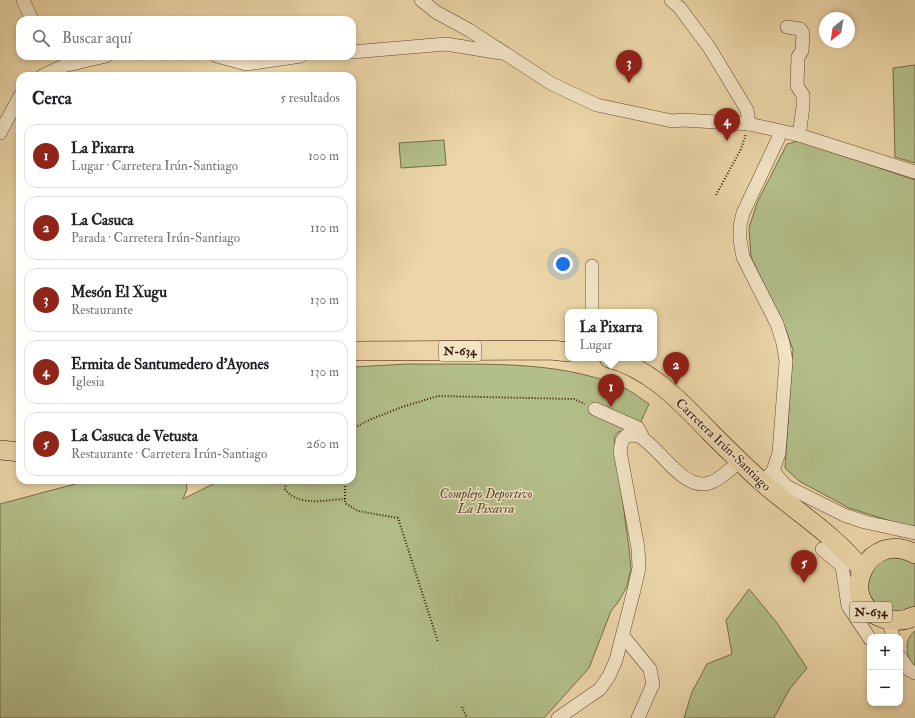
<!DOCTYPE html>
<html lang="es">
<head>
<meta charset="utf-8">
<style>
	:root { --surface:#fff; --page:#f2f2f2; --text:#202124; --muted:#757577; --line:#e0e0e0; --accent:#8f2418 }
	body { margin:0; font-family:"IM FELL Double Pica",serif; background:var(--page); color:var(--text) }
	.controls { position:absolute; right:12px; bottom:12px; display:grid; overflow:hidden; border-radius:8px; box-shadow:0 2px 6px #0003 }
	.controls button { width:36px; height:36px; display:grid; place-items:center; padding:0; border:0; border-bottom:1px solid var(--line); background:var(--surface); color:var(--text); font:20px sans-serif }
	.compass { position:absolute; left:819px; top:12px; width:36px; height:36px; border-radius:50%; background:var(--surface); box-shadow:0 2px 6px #0003; rotate:210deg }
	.you { position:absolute; left:563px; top:264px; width:14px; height:14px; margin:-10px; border:3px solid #fff; border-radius:50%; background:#1a73e8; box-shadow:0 0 0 6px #1a73e833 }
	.badge { display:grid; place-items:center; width:26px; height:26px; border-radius:50%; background:var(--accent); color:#fff; font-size:13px; font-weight:700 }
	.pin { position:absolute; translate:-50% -33px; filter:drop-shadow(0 1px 2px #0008) }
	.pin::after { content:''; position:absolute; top:21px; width:14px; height:12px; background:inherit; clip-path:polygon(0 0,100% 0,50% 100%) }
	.popup { position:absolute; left:565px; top:309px; width:92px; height:52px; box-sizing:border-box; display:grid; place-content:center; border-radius:8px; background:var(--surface); filter:drop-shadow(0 1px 3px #0005); font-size:13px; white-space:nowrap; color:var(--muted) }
	.popup b { font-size:15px; color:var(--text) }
	.popup::after { content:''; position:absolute; left:50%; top:100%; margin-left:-8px; border:8px solid transparent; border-top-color:var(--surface) }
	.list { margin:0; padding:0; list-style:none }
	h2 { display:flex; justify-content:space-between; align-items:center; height:52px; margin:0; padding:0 16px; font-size:17px }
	h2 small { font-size:13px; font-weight:400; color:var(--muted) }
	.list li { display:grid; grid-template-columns:26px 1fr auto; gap:12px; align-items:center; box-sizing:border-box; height:64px; margin:0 8px 8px; padding:0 8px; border:1px solid var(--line); border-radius:12px }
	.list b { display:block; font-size:15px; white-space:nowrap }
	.list p { margin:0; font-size:13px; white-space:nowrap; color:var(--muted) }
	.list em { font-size:13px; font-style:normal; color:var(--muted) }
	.icon { flex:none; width:22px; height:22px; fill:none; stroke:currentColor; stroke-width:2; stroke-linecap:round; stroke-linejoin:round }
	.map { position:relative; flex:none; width:915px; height:718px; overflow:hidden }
	.search { position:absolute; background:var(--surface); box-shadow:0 2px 6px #0003; left:16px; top:16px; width:340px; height:44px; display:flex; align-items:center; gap:10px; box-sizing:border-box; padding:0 14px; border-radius:12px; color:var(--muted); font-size:15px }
	.panel { position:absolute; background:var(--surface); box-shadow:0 2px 6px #0003; left:16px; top:72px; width:340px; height:412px; border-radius:12px }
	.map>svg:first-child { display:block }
	.green { fill:#b3bf8b; stroke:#756c47 }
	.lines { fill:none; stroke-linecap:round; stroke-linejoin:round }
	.minor-casing { stroke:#64482c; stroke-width:14 }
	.highway-casing { stroke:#371803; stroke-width:20 }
	.path { stroke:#371803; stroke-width:2; stroke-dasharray:1 2; stroke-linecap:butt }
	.minor { stroke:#f3e4c6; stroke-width:13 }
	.highway { stroke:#ecd6a8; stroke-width:19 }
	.labels { text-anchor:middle; stroke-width:3; stroke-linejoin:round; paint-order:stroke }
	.shield { fill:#f3e4c6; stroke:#6f553e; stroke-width:1 }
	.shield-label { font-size:12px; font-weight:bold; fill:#371803 }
	.street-label { font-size:13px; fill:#371803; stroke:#f3e4c6 }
	.park-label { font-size:13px; font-style:italic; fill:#5c4a2c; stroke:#f3e4c6 }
</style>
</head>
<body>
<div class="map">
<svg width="915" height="718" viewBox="0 0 915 718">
	<rect width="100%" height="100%" fill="#ecd6a8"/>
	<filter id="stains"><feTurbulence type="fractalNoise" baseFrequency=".005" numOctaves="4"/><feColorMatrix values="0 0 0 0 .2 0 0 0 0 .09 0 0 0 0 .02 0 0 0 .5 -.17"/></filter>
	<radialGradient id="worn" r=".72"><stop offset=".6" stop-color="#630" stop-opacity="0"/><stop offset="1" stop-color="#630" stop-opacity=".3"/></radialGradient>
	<g class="green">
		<path d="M915 65V163L895 157 893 68Z"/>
		<path d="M444 140 446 165 401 168 399 143Z"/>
		<path d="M799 141 915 180V527L903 525 849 508 799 481 785 468 793 350 785 327 751 257 749 228 757 203 787 144Z"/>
		<path d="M408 364C479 365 553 359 620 386 630 390 640 398 649 404L638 428 618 432 614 438 629 548 631 569 627 586 619 601 611 611 589 668 544 718H0V504L90 480H186L187 489 183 499 221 480H352V367Z"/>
		<path d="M889 556 915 562V608L891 614 872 601 868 591V580L871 569Z"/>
		<path d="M749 589 777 623 807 668 789 690 774 718H684L692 692 707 664 732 654 726 620Z"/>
		<path d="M915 631V667C906 658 903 639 915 631Z"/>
	</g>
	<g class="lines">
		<g class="minor-casing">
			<g id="minor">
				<path d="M23 0 32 20"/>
				<path d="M421 0 436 12 469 30 552 84 597 105 672 121 683 120 749 124 799 135 915 172"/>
				<path d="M671 0 680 8 709 47 747 110 749 124"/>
				<path d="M787 27 800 29 803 33 802 51 798 57 797 86 803 95V107L799 135"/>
				<path d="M352 52 446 44 501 53"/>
				<path d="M217 56 246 64 301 56"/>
				<path d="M42 76 63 66 106 56"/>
				<path d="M0 133 20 96"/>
				<path d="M592 312V266"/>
				<path d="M595 409 638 428 643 438"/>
				<path d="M773 471 786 486 844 515 865 522 915 533"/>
				<path d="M763 483 773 471 779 453 786 361 783 343 777 324 743 257 740 240V226L743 213 778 139 779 131"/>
				<path d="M822 549 842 566 848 606 870 639"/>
				<path d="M889 621 893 637"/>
				<path d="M623 636 650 669 653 684 638 718"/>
				<path d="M900 657 909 670 915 673"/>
				<path d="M558 718 600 689 609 676 616 660 634 590 639 568 638 548 620 451 622 441 627 435C631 435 636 435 639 436 661 448 684 494 712 482 722 478 731 468 739 462"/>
			</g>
		</g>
		<g class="highway-casing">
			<g id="highway">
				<path d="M352 351 551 350 568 352"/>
				<path d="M609 358C651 369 681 402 710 432 727 449 744 466 762 482 795 511 835 535 862 570"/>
				<path d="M0 450 20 452"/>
				<path d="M915 554C869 528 835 598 880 617 892 622 903 622 915 616"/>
			</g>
		</g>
		<g class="path">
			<path d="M716 195 741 149 746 134"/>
			<path d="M352 429 369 420 402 407 438 396 574 399 585 404"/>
			<path d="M286 480 285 489C297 507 326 500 345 499"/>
			<path d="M345 480V503L358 511 398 518 438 642"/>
			<path d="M462 707 467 718"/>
		</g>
		<use href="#minor" class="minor"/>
		<use href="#highway" class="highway"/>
	</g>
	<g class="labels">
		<g class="shield">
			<rect x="439" y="341" width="42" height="20" rx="3"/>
			<rect x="850" y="602" width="42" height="20" rx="3"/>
		</g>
		<g class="shield-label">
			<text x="460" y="355">N-634</text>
			<text x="871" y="616">N-634</text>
		</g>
		<g class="street-label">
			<text transform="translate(724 444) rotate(44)" y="5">Carretera Irún-Santiago</text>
		</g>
		<g class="park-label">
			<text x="486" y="498">Complejo Deportivo<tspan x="486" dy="15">La Pixarra</tspan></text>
		</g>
	</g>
	<rect width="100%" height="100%" filter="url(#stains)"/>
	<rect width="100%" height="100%" fill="url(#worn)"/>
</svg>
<div class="controls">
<button>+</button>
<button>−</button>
</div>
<svg class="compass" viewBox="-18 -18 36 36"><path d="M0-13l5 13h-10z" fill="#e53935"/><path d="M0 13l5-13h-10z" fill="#757577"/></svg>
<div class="you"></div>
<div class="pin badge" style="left:611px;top:407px">1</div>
<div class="popup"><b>La Pixarra</b>Lugar</div>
<div class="pin badge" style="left:676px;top:385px">2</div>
<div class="pin badge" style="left:629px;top:83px">3</div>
<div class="pin badge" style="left:727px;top:141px">4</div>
<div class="pin badge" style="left:804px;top:583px">5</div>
<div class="search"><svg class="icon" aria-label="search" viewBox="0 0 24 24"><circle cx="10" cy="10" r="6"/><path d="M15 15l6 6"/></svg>Buscar aquí</div>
<section class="panel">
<h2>Cerca<small>5 resultados</small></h2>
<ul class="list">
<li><span class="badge">1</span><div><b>La Pixarra</b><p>Lugar · Carretera Irún-Santiago</p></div><em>100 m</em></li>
<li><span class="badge">2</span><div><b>La Casuca</b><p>Parada · Carretera Irún-Santiago</p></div><em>110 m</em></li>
<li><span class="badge">3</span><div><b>Mesón El Xugu</b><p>Restaurante</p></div><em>130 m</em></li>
<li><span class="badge">4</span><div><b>Ermita de Santumedero d'Ayones</b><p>Iglesia</p></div><em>130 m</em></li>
<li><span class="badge">5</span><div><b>La Casuca de Vetusta</b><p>Restaurante · Carretera Irún-Santiago</p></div><em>260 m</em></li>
</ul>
</section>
</div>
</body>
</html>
